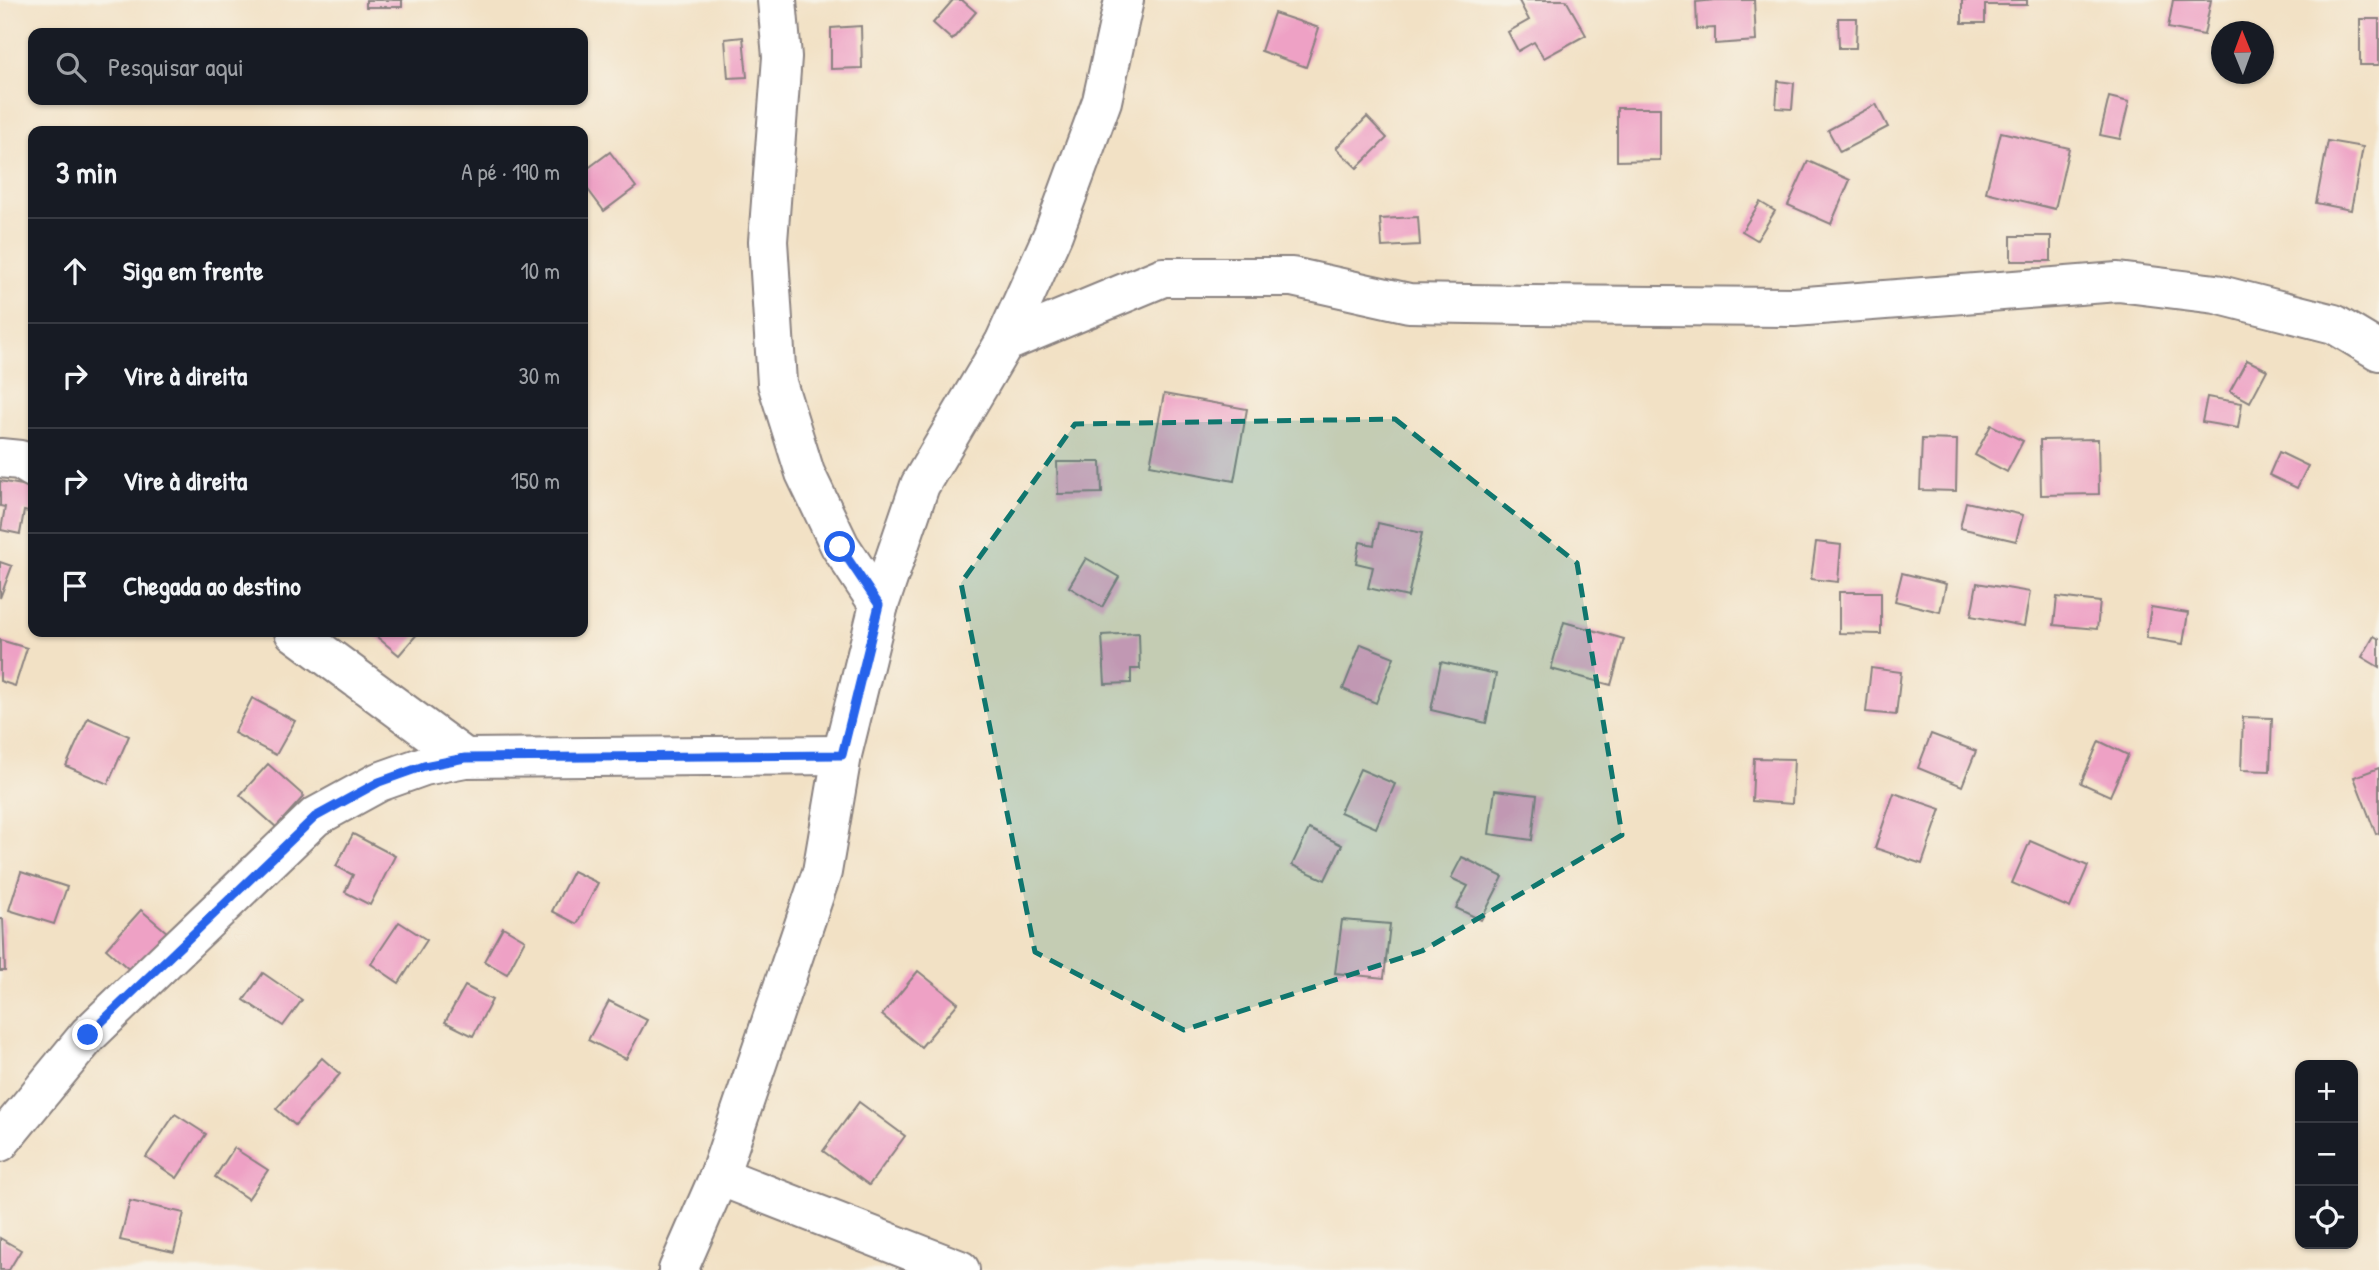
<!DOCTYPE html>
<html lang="pt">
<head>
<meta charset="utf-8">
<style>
	:root { --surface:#171b24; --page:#242831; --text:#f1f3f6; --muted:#9ea1a6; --line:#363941 }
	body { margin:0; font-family:"Patrick Hand",sans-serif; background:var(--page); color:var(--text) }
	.controls { position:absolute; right:21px; bottom:21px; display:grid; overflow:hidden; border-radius:14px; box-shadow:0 2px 5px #0004 }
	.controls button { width:63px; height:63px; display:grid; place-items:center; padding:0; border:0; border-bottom:2px solid var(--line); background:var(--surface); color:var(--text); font:35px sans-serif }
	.compass { position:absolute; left:2211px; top:21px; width:63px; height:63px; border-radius:50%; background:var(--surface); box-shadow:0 2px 5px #0004; rotate:359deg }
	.stop { position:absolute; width:21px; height:21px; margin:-16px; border:5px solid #2563eb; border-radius:50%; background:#fff }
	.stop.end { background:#2563eb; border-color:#fff; box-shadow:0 2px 7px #0008 }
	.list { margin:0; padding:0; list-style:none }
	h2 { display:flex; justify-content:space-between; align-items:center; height:91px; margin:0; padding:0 28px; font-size:30px }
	h2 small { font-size:23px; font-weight:400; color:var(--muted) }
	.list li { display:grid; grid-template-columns:46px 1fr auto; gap:21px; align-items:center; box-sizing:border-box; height:105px; padding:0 28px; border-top:2px solid var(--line) }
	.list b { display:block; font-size:26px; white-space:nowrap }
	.list em { font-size:23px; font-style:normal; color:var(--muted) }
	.icon { flex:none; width:38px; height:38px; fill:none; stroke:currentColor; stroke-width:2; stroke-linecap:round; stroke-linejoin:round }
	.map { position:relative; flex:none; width:2379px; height:1270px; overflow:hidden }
	.search { position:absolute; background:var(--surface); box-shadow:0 2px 5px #0004; left:28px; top:28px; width:560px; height:77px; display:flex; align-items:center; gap:18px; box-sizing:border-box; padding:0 24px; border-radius:14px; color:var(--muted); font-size:26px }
	.panel { position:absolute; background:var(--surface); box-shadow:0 2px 5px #0004; left:28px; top:126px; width:560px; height:511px; border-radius:14px }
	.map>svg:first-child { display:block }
	.building { fill:#eea1c5 }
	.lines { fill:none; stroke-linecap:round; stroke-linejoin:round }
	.minor-casing { stroke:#8a8280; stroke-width:42 }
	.minor { stroke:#fff; stroke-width:38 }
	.route { stroke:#2563eb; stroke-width:9 }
	.marked { fill:#0f766e; fill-opacity:0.2; stroke:#0f766e; stroke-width:5; stroke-dasharray:14 9; stroke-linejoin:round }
</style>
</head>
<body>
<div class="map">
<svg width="2379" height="1270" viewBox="0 0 2379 1270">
	<rect width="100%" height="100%" fill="#f7f3e8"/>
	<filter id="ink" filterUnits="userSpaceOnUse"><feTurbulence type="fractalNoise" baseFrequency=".0143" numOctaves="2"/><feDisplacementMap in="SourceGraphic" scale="14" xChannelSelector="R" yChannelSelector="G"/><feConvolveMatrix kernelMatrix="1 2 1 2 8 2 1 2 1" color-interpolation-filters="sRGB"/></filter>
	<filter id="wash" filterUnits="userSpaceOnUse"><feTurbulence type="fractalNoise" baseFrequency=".00686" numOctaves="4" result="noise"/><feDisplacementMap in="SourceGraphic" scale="28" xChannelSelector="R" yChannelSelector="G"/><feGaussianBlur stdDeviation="1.57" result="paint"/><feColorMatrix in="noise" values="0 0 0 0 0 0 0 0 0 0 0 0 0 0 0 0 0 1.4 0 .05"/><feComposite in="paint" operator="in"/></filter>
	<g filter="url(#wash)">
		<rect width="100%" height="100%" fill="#f2e1c5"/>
		<g id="blocks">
			<g class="building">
				<rect x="366" y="0" width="36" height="7"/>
				<path d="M953 0H962L976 12 952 40 933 23Z"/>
				<path d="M1521 0H1566L1586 35 1544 58 1534 42 1518 51 1508 32 1529 20 1519 1Z"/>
				<path d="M1715 0H1754L1756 41 1715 44V28L1697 29 1696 2Z"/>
				<path d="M1962 0H2027V5H1985V23H1962Z"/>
				<path d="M2173 0H2211L2204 35 2168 28Z"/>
				<path d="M1274 13 1319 28 1306 67 1261 51Z"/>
				<path d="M1838 18H1857L1856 48H1839Z"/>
				<rect x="2360" y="19" width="19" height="46"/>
				<path d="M861 26 862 68 831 69V28Z"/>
				<path d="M743 37 747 77 728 78 725 39Z"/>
				<path d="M1778 81 1794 83 1792 109 1776 108Z"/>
				<path d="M2109 97 2129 102 2120 139 2100 135Z"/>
				<path d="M1876 104 1888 127 1840 152 1828 130Z"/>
				<path d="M1617 108H1660V160L1617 161Z"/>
				<path d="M1367 117 1387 138 1357 168 1336 148Z"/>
				<path d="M2001 132 2069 148 2055 209 1986 192Z"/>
				<path d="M2328 141 2363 147 2351 210 2316 203Z"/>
				<path d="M610 152 636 187 604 211 583 183V172Z"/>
				<path d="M1808 161 1850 180 1831 224 1788 205Z"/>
				<path d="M1760 202 1775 211 1757 240 1742 231Z"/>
				<path d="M1418 217 1420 245 1382 247 1380 219Z"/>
				<rect x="2011" y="236" width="40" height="25"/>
				<path d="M2247 360 2267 370 2250 402 2230 391Z"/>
				<path d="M1164 394 1247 409 1234 481 1150 465Z"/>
				<path d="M2207 397 2242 403 2238 428 2202 422Z"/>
				<path d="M1991 425 2023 441 2007 472 1975 455Z"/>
				<path d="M1922 439 1957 440 1956 491 1920 490Z"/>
				<path d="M2098 439 2099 494 2041 495 2040 440Z"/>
				<path d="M2279 452 2308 466 2297 488 2269 475Z"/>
				<path d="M1057 462H1101L1102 493 1058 494Z"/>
				<path d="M0 481 33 487V513L24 511 20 534 1 530 5 507 0 506Z"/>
				<path d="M1966 502 2023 515 2016 541 1960 528Z"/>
				<path d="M1378 523 1422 533 1408 597 1368 588 1373 567 1356 563 1360 542 1374 545Z"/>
				<path d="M1816 542 1841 545 1838 582 1811 579Z"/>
				<path d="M1086 558 1119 577 1102 607 1069 587Z"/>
				<path d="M0 562 12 566 0 598Z"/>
				<path d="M1902 573 1946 584 1940 612 1895 601Z"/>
				<path d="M1977 583 2030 592 2024 626 1971 616Z"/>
				<path d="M1839 592H1881V634L1839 633Z"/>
				<path d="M2057 597 2100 602 2097 629 2054 625Z"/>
				<path d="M2151 607 2188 613 2183 644 2146 638Z"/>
				<path d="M1564 622 1624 639 1611 685 1551 669Z"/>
				<path d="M371 632H419L399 655Z"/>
				<path d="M1139 633 1140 669H1131V683L1105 684 1102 635Z"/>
				<path d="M2374 636 2379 639V667L2362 657Z"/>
				<path d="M0 640 27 648 15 686 0 681Z"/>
				<path d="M1361 644 1394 657 1376 703 1343 689Z"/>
				<path d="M1441 662 1496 674 1486 723 1431 710Z"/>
				<path d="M1871 668 1901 672 1896 715 1866 712Z"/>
				<path d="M252 698 295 721 276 755 234 733Z"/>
				<path d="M2243 717 2272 718 2270 771 2241 770Z"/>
				<path d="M88 718 129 736 108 784 66 766Z"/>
				<path d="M1931 734 1976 751 1962 786 1918 768Z"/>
				<path d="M2099 741 2128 755 2110 796 2081 783Z"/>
				<path d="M1754 758 1794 759 1792 804 1752 801Z"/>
				<path d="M268 764 304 796 276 827 240 795Z"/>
				<path d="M2379 768V833L2376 834 2354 777Z"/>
				<path d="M1360 769 1395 784 1376 828 1340 812Z"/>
				<path d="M1495 790 1537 795 1532 840 1489 834Z"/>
				<path d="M1894 793 1941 809 1922 864 1875 848Z"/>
				<path d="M1309 829 1342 845 1325 880 1292 865Z"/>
				<path d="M353 834 395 856 370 905 345 892 353 875 336 866Z"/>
				<path d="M2030 841 2088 866 2070 908 2012 883Z"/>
				<path d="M1462 857 1503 877 1481 920 1456 908 1468 886 1451 878Z"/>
				<path d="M573 871 598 883 577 924 552 911Z"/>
				<path d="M21 872 67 887 54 924 9 910Z"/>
				<path d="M141 910 175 939 140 979 106 949Z"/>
				<path d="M0 919H3L5 971H0Z"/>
				<path d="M1342 920 1390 924 1384 978 1335 973Z"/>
				<path d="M399 922 427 940 399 983 371 964Z"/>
				<path d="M503 927 525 940 507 974 484 961Z"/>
				<path d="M918 971 958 1003 921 1047 882 1015Z"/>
				<path d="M263 973 302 1000 283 1026 244 1000Z"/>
				<path d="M465 986 492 1000 473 1036 445 1022Z"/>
				<path d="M609 1001 647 1020 626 1059 588 1040Z"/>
				<path d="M322 1058 340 1074 295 1125 276 1109Z"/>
				<path d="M859 1102 905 1136 869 1185 823 1151Z"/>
				<path d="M175 1114 206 1134 177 1178 146 1157Z"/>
				<path d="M234 1148 268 1170 248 1199 215 1177Z"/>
				<path d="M130 1201 184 1213 174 1252 120 1240Z"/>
				<path d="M0 1238 21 1250 9 1270H0Z"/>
			</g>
		</g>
	</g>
	<g filter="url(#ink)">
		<use href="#blocks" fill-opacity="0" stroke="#8a8280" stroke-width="2"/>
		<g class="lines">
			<g class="minor-casing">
				<g id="minor">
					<path d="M777 0 782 57 768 241 777 383 805 473 840 546 879 605"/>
					<path d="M1004 343 1163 277H1292L1409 303 1530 305 1794 307 2118 282 2216 294 2334 324 2379 351"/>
					<path d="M0 458 20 460 33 468"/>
					<path d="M294 632 465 758"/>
					<path d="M0 1142 88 1035 315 817 379 782 424 766 465 758 842 755"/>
					<path d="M719 1176 960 1270"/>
					<path d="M678 1270 719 1176 822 872 842 755 879 605 920 485 1004 343 1053 234 1102 101 1124 0"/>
				</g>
			</g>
			<use href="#minor" class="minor"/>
		</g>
	</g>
	<g class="lines" filter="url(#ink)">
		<path class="route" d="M88 1035 315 817 379 782 424 766 465 758 842 755 879 605 840 547"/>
	</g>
	<path class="marked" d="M1395 419 1577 563 1622 835 1422 951 1184 1030 1035 952 961 583 1075 424Z"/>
</svg>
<div class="controls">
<button>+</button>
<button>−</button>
<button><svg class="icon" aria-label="locate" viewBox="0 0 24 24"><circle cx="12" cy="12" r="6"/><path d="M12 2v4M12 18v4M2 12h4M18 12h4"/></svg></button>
</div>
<svg class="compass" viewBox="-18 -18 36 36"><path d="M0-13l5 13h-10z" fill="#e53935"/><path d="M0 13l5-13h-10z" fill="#9ea1a6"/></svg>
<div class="stop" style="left:840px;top:547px"></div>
<div class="stop end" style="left:88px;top:1035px"></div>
<div class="search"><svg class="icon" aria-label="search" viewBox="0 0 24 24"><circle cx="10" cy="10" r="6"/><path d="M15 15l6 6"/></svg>Pesquisar aqui</div>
<section class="panel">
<h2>3 min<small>A pé · 190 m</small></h2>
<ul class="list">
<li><svg class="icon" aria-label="ahead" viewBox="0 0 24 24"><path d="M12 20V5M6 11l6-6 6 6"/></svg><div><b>Siga em frente</b></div><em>10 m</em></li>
<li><svg class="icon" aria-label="right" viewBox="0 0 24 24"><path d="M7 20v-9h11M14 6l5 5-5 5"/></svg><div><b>Vire à direita</b></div><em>30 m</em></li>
<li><svg class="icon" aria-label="right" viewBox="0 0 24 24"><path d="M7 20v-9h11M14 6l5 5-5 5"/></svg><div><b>Vire à direita</b></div><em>150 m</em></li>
<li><svg class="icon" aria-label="arrive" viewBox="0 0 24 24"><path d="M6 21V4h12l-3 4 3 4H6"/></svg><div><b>Chegada ao destino</b></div></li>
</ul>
</section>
</div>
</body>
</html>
